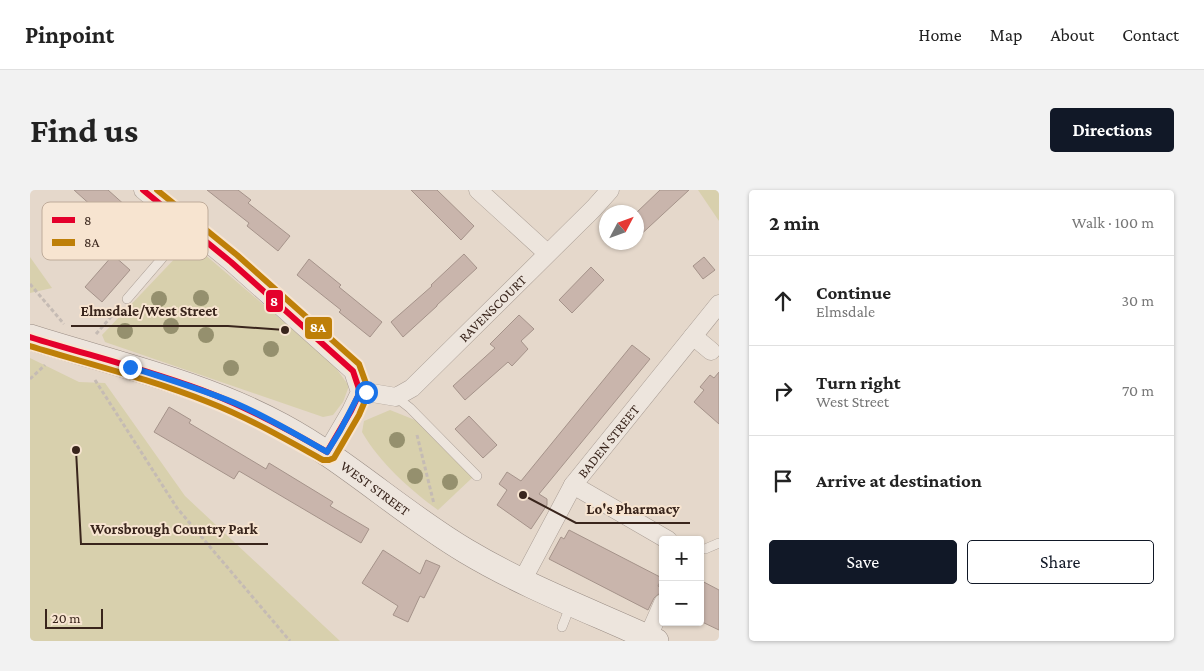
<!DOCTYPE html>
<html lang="en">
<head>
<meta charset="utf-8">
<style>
	:root { --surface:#fff; --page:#f2f2f2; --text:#222; --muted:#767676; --line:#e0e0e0; --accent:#111827 }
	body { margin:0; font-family:"Crimson Pro",serif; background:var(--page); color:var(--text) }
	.controls { position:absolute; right:15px; bottom:15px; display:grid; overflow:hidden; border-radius:5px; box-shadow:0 1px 4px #0004 }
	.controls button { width:45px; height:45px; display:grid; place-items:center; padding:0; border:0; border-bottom:1px solid var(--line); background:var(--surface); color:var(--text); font:25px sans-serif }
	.compass { position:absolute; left:569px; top:15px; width:45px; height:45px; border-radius:50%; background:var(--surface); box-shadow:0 1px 4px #0004; rotate:49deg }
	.scale { position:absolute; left:15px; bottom:12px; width:58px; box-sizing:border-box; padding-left:5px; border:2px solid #39251c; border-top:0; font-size:14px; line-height:18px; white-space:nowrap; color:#39251c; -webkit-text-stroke:4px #f7e4d0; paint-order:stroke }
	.stop { position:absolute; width:15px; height:15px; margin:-11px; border:4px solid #1a73e8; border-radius:50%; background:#fff }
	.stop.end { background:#1a73e8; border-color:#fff; box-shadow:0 1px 5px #0008 }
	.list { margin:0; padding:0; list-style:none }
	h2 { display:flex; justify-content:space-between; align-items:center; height:65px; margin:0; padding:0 20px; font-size:21px }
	h2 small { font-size:16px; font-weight:400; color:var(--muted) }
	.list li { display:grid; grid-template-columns:32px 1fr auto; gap:15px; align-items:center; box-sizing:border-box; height:90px; padding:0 20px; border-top:1px solid var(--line) }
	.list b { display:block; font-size:19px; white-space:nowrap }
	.list p { margin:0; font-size:16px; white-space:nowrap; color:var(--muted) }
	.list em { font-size:16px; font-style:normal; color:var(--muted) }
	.actions { display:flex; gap:10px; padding:15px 20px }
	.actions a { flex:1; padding:11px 0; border:1px solid var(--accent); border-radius:5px; text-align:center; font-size:18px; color:var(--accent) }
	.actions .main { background:var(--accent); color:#fff }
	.icon { flex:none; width:28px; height:28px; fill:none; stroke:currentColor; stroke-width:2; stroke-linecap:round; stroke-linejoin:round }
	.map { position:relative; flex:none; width:689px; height:451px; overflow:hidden; border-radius:5px }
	header { display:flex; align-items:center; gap:30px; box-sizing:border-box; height:70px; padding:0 25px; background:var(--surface); border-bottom:1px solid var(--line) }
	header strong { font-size:24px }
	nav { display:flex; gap:28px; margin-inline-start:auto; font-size:18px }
	.intro { display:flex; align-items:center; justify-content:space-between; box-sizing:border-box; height:120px; padding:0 30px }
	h1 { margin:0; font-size:35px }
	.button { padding:12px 22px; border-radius:5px; background:var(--accent); color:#fff; font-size:18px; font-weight:700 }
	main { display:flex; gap:30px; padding:0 30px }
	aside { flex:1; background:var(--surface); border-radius:5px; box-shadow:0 1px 4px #0004 }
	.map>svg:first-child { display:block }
	.green { fill:#d8d0ad }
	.building { fill:#c9b5ac; stroke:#a5938a }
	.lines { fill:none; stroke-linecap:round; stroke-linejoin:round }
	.service-casing { stroke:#aa9e95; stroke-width:10 }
	.minor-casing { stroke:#aa9e95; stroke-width:19 }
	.secondary-casing { stroke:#9a8d85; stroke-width:26 }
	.path { stroke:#c5bbb4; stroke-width:3; stroke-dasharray:4 2.5; stroke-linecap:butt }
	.service { stroke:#ede5dd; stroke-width:9 }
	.minor { stroke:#ede5dd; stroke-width:18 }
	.secondary { stroke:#ede5dd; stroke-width:25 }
	.bus-1-casing { stroke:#f7e4d0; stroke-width:10 }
	.bus-2-casing { stroke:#f7e4d0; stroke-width:10 }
	.bus-1 { stroke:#e4002b; stroke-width:6 }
	.bus-2 { stroke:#be7f08; stroke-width:6 }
	.tree { fill:#95906e }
	.route { stroke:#1a73e8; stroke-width:6 }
	.labels { text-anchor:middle; stroke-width:4; stroke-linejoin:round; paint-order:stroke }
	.street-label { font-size:14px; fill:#39251c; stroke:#f7e4d0 }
	.key { fill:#f7e4d0; stroke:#beab9a; stroke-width:1 }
	.key-label { font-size:14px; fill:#39251c }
	.leader { fill:none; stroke:#39251c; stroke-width:2 }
	.callout-dot { fill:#39251c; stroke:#f7e4d0; stroke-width:2 }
	.callout-label { font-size:15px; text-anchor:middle; font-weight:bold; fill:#39251c; stroke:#f7e4d0; stroke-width:4; stroke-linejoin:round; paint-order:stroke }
	.line-badge { stroke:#f7e4d0; stroke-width:2 }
	.badge-label { font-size:14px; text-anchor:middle; font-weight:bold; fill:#fff }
</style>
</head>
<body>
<header>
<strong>Pinpoint</strong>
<nav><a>Home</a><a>Map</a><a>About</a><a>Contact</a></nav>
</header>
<div class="intro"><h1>Find us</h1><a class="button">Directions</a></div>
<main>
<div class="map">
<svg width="689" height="451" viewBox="0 0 689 451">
	<rect width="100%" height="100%" fill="#e5d8cb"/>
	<g class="green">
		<path d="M668 0H689V31Z"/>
		<path d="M166 57 303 174 319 196 313 212 303 225 293 227 75 152 72 145 151 62Z"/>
		<path d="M0 67 22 98 0 103Z"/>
		<path d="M0 168 49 192 75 193 155 306 310 451H0Z"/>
		<path d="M360 220 390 232 443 287 408 320C379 299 350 273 332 242L334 231Z"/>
	</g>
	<g class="building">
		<path d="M44 0H78L97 17 110 32 91 50 81 39 84 36Z"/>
		<path d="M177 0H208L221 10 218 13 260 46 248 61 217 36 219 33Z"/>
		<path d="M381 0H407L444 36 431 50Z"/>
		<path d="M630 0H659L606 49V23Z"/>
		<path d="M434 64 447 78 407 115V116L373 147 361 132 402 96 401 95Z"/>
		<path d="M83 65 100 80 72 112 55 97Z"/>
		<path d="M674 67 685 80 673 89 663 76Z"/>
		<path d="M279 69 311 95 309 97 352 132 340 147 309 122 311 120 267 85Z"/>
		<path d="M561 77 574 90 542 123 529 110Z"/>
		<path d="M489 125 504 139 491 151 498 159 482 176 478 172 435 210 423 196 465 158 460 154Z"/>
		<path d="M602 155 620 169 509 304 517 309V315L501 339 467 315 477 300 469 294 477 282 491 291Z"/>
		<path d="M689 182V234L664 212 674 200 670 197 680 185 684 188Z"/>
		<path d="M139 217 161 230 159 233 236 279 239 273 303 312 300 316 339 339 331 353 209 281 204 289 124 242Z"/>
		<path d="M439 226 467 255 453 268 425 239Z"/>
		<path d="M539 340 632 388 628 396 632 399 630 403 624 408 618 420 519 369 531 347 534 349Z"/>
		<path d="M353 360 390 384 396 370 410 376 394 408 390 406 378 432 363 425 368 416 332 393Z"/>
		<path d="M670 390 689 400V440L670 431Z"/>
	</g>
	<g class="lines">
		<g class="service-casing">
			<g id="service">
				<path d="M97 109 159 37"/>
				<path d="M366 207 380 218 447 286"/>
				<path d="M670 359H675L689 353"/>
				<path d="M532 437 541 414"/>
			</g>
		</g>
		<g class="minor-casing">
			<g id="minor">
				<path d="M113 0 201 72 323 181 330 202 321 221 297 262"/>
				<path d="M448 0 517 63"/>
				<path d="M663 146 681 161"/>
				<path id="s1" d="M330 202H336L366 207 382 198 564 18 580 0"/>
				<path d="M543 295 638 350"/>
				<path id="s2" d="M492 391 543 295 689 114"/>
				<path d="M618 447 633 413"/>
			</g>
		</g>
		<g class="secondary-casing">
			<g id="secondary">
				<path id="s3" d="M0 147C85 174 173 193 252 236 317 271 372 323 436 361 496 397 563 422 626 451"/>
			</g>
		</g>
		<g class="path">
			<path d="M0 94 34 134"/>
			<path d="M66 144 88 119"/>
			<path d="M0 189 15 175"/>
			<path d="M65 190 147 318 260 451"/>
			<path d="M387 245 404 314"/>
		</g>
		<use href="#service" class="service"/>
		<use href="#minor" class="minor"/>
		<use href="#secondary" class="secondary"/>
		<g class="bus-1-casing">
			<path id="bus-1" d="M0 147C61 166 123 181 182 204 222 220 259 240 297 262L321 221 330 202 323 181 201 72 113 0"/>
		</g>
		<g class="bus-2-casing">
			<path id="bus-2" d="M0 156C59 174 120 189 178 212 219 228 255 249 293 270H299L304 268 329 225 338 204V199L329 174 207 65 127 0"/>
		</g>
		<use href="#bus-1" class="bus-1"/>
		<use href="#bus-2" class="bus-2"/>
	</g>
	<g class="tree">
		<circle cx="171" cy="108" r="8"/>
		<circle cx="129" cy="109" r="8"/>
		<circle cx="141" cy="136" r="8"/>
		<circle cx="95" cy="141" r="8"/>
		<circle cx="176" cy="145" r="8"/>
		<circle cx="241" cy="159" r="8"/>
		<circle cx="201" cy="178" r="8"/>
		<circle cx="367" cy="250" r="8"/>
		<circle cx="385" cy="286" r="8"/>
		<circle cx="420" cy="292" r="8"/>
	</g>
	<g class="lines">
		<path class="route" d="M100 177C135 188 171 199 205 213 237 227 267 245 297 262L310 241 330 202H336"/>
	</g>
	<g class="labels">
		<g class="street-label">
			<text dy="5" stroke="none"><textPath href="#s1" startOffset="168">RAVENSCOURT</textPath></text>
			<text dy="5" stroke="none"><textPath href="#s2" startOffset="165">BADEN STREET</textPath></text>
			<text dy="5" stroke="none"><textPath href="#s3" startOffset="380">WEST STREET</textPath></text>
		</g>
	</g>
	<rect x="12" y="12" width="166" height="58" rx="8" class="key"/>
	<rect x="22" y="27" width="23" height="6" fill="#e4002b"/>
	<rect x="22" y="49" width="23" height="7" fill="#be7f08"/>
	<g class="key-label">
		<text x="54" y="35">8</text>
		<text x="54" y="57">8A</text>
	</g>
	<path class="leader" d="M255 140L198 136H41M493 305L546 333H660M46 260L51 354H238"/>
	<g class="callout-dot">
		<circle cx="255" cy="140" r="5"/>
		<circle cx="493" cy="305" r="5"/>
		<circle cx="46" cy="260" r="5"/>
	</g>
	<g class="callout-label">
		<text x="119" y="126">Elmsdale/West Street</text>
		<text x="603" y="324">Lo's Pharmacy</text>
		<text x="144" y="344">Worsbrough Country Park</text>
	</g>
	<g class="line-badge">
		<rect x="235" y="99" width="19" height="24" rx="5" fill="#e4002b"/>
		<rect x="274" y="126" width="29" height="24" rx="5" fill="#be7f08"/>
	</g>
	<g class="badge-label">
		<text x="244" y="116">8</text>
		<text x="288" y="142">8A</text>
	</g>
</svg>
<div class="controls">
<button>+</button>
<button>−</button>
</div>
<svg class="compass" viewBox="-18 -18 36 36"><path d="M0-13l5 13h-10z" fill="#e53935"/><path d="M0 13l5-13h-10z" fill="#767676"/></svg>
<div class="scale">20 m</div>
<div class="stop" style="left:336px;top:202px"></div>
<div class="stop end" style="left:100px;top:177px"></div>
</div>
<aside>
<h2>2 min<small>Walk · 100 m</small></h2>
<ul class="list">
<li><svg class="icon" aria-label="ahead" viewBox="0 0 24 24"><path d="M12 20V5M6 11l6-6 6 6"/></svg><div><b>Continue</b><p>Elmsdale</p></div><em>30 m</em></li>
<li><svg class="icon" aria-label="right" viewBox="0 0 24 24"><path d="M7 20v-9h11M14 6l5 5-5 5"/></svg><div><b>Turn right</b><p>West Street</p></div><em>70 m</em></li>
<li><svg class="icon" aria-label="arrive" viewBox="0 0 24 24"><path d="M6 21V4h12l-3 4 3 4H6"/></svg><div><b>Arrive at destination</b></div></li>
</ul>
<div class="actions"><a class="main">Save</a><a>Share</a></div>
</aside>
</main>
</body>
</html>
